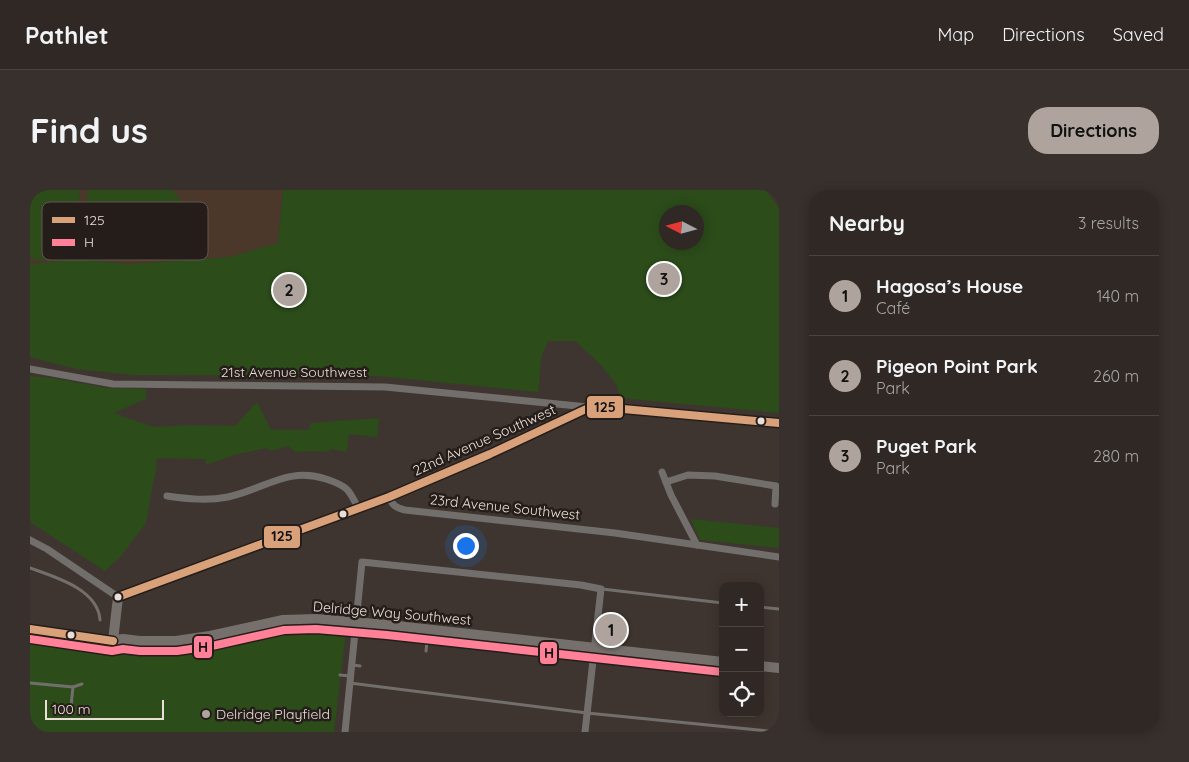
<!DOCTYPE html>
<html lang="en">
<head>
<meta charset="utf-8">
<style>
	:root { --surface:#2f2824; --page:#37302c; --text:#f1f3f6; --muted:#a7a6a6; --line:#4a4441; --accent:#aea39d }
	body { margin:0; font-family:Quicksand,sans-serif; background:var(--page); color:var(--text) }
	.controls { position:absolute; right:15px; bottom:15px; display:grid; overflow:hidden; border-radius:10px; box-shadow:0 2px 12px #0003 }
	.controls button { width:45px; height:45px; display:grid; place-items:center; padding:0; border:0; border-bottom:1px solid var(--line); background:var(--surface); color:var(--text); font:25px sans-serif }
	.compass { position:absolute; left:629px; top:15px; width:45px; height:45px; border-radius:50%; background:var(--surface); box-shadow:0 2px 12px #0003; rotate:276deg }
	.scale { position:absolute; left:15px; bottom:12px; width:119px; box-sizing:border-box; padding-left:5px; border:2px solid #eaded8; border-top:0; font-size:14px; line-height:18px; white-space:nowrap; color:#eaded8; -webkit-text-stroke:4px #251d19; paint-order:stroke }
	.you { position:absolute; left:435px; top:355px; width:18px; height:18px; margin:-12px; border:4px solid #fff; border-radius:50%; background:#1a73e8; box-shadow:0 0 0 8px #1a73e833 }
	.badge { display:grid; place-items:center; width:32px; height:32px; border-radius:50%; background:var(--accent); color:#111; font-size:16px; font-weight:700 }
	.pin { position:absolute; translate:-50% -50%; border:2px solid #fff; box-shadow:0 1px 5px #0006 }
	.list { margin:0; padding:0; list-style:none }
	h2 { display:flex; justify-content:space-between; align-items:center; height:65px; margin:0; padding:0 20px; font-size:21px }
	h2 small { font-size:16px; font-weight:400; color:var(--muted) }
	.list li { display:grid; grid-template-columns:32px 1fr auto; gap:15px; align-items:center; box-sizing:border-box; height:80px; padding:0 20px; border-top:1px solid var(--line) }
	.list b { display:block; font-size:19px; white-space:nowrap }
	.list p { margin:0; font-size:16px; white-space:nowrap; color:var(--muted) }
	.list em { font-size:16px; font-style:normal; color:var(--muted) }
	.icon { flex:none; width:28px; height:28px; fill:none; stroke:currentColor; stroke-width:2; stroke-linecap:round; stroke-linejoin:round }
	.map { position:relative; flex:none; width:749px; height:542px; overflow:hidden; border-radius:20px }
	header { display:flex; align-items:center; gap:30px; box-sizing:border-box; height:70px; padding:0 25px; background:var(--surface); border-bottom:1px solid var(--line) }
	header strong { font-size:24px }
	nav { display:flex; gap:28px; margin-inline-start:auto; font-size:18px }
	.intro { display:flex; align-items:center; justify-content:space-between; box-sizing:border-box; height:120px; padding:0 30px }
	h1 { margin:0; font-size:35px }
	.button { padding:12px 22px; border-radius:20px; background:var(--accent); color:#111; font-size:18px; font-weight:700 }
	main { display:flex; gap:30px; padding:0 30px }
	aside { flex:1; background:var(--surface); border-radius:20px; box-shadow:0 2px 12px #0003 }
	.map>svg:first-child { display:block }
	.built { fill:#4c372b }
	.green { fill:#2c4c1a; fill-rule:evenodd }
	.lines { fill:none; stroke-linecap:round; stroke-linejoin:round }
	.lane { stroke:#716e6c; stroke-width:3 }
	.street { stroke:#716e6c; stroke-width:7 }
	.secondary { stroke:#75706c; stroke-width:10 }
	.bus-1-casing { stroke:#251d19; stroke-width:11 }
	.bus-2-casing { stroke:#251d19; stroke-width:11 }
	.bus-1 { stroke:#d9a179; stroke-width:8 }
	.bus-2 { stroke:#ff8097; stroke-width:8 }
	.bus-dot { fill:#eaded8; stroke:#251d19; stroke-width:2 }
	.poi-dot { fill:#aea39d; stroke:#251d19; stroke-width:2 }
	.labels { text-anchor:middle; stroke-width:5; stroke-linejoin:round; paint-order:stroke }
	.street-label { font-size:14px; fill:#eaded8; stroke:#251d19 }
	.poi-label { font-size:14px; fill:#eaded8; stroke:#251d19; text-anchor:start }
	.key { fill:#251d19; stroke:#605752; stroke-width:1 }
	.key-label { font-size:14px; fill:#eaded8 }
	.line-badge { stroke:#251d19; stroke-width:2 }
	.pale-badge-label { font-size:14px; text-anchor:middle; font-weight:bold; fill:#111 }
</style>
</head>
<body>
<header>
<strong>Pathlet</strong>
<nav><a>Map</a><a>Directions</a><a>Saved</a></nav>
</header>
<div class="intro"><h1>Find us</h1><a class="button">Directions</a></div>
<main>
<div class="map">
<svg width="749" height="542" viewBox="0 0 749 542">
	<rect width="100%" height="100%" fill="#3f3530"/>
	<path class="built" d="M0 0H253L248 53 199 67 100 74 45 69 3 74 0 72Z"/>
	<g class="green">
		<path d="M0 0H50L43 68 5 70 0 66Z"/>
		<path d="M58 0H142L159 19 137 38 136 42 121 41 112 47 54 40Z"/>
		<path d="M253 0H736L749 18V223L590 208 587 195 570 174 545 151H518L511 169 508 202 348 186 103 185 46 179 0 167V72L3 74 45 69 100 74 199 67 248 53ZM636 22H666V52H636Z"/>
		<path d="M0 186 22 188 76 198 116 199V209L84 223 123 237 161 235 205 236 227 212 241 240H279L280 233 349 228 347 247 319 244 317 262 300 259 299 262 286 261 265 262 259 256 241 261 237 258 204 265 176 275V269L127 268 126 281 123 293 116 333 91 366 75 381 0 332Z"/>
		<path d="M661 329 749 338V358L670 350Z"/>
		<path d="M273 440 316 441 304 542H0V452L107 463 131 464 171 460 230 445Z"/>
	</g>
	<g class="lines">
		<g class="lane">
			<path d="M0 378C25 387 68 399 70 430"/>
			<path d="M572 399 693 413"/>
			<path d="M730 417 749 419"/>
			<path d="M396 461 398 442"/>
			<path d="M323 475 330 476"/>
			<path d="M310 485 320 486"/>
			<path d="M0 493 43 497 41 516"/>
			<path d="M320 493 557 523 748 542"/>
			<path d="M43 497 52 494"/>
		</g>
		<g class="street">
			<path d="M0 179 83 194 355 197 558 217"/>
			<path d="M632 282 641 305 667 355"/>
			<path d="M636 292 658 285 685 286 746 296 745 314"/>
			<path d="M137 306C158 309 177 311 198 307 233 300 258 276 296 289 317 296 319 299 328 318"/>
			<path d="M359 307C362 315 366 318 375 320L585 343 749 367"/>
			<path d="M0 350 17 359 88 407"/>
			<path d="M315 542 332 372 551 395 571 399 555 542"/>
		</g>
		<g class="secondary">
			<path d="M0 439 40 446 83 451 93 449 110 451H146L180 446 253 430 286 429 358 435 693 472"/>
			<path d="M83 451 88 407 359 307 460 264 556 219 571 217 749 233"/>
			<path d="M730 476 749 478"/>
		</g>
		<g class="bus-1-casing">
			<g id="bus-1">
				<path d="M88 407 359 307 460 264 556 219 571 217 749 233"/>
				<path d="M0 439 83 451"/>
			</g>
		</g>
		<g class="bus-2-casing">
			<path id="bus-2" d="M0 449 82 461 93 459 110 461H147L182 456 254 440 286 439 357 445 692 482"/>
		</g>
		<use href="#bus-1" class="bus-1"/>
		<use href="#bus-2" class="bus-2"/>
	</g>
	<g class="bus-dot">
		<circle cx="731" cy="231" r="4.5"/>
		<circle cx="313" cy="324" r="4.5"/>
		<circle cx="88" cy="407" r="4.5"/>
		<circle cx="41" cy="445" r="4.5"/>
	</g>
	<circle class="poi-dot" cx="176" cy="524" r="5"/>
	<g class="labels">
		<g class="street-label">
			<text x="264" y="187">21st Avenue Southwest</text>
			<text transform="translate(454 250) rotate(-24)" y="5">22nd Avenue Southwest</text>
			<text transform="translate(475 317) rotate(6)" y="5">23rd Avenue Southwest</text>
			<text transform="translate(362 423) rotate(5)" y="5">Delridge Way Southwest</text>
		</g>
		<g class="poi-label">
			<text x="186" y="529">Delridge Playfield</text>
		</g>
	</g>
	<rect x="12" y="12" width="166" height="58" rx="8" class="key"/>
	<rect x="22" y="27" width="23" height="6" fill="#d9a179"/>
	<rect x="22" y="49" width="23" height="7" fill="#ff8097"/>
	<g class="key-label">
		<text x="54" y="35">125</text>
		<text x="54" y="57">H</text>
	</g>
	<g class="line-badge">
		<rect x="556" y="205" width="38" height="24" rx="5" fill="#d9a179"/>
		<rect x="233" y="335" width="38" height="24" rx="5" fill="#d9a179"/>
		<rect x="163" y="445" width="20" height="24" rx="5" fill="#ff8097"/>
		<rect x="509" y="451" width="19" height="24" rx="5" fill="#ff8097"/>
	</g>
	<g class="pale-badge-label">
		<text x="575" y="222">125</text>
		<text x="252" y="351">125</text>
		<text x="173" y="462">H</text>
		<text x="519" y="468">H</text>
	</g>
</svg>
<div class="controls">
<button>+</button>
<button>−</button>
<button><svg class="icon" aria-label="locate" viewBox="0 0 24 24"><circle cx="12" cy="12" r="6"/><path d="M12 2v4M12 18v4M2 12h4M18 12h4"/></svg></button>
</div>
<svg class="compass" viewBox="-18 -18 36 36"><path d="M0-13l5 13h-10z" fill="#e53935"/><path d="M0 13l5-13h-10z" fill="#a7a6a6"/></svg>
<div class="scale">100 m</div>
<div class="you"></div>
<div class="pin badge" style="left:581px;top:440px">1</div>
<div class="pin badge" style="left:259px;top:100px">2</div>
<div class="pin badge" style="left:634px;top:89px">3</div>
</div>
<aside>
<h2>Nearby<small>3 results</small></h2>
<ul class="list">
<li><span class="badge">1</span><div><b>Hagosa’s House</b><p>Café</p></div><em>140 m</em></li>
<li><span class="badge">2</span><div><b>Pigeon Point Park</b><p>Park</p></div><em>260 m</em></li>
<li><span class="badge">3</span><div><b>Puget Park</b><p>Park</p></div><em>280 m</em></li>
</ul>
</aside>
</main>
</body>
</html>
